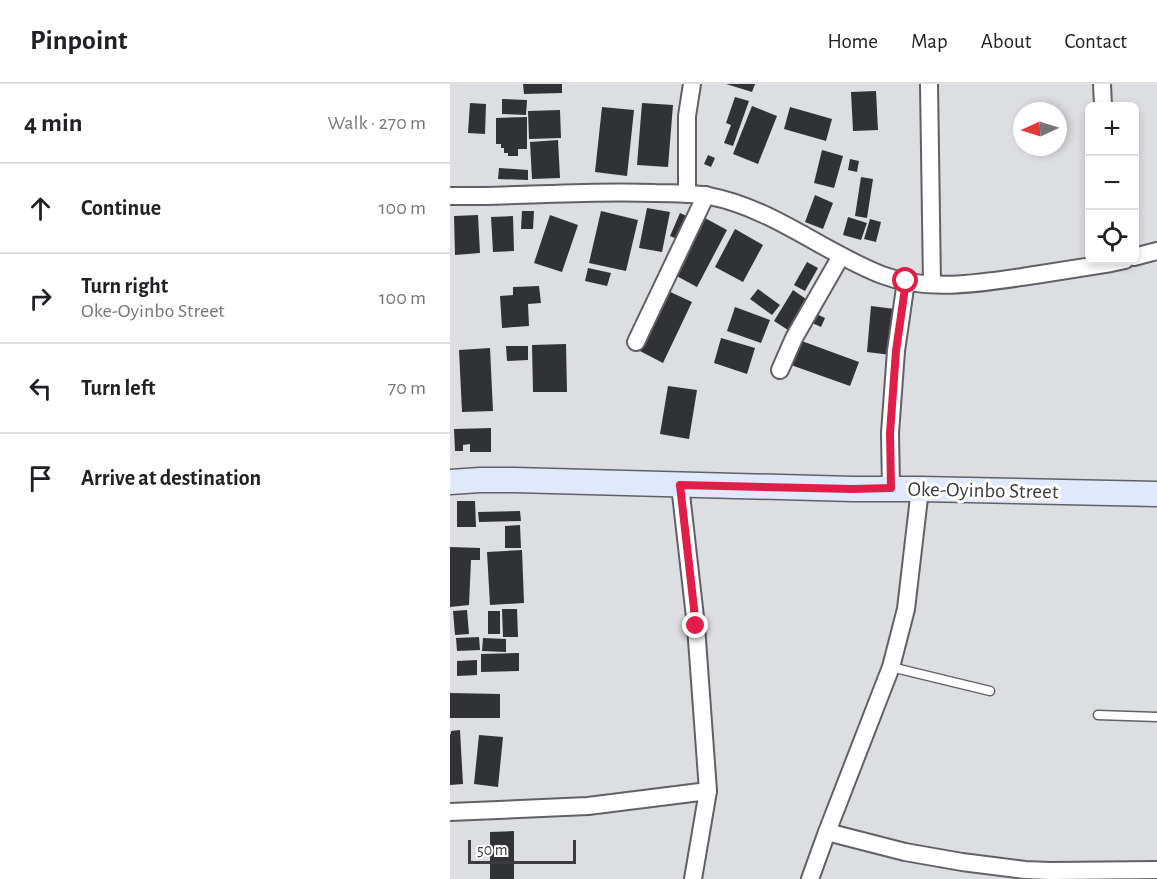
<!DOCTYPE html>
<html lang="en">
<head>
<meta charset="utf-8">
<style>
	:root { --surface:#fff; --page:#f6f6f6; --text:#202124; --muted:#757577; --line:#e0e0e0 }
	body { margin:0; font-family:"Alegreya Sans",sans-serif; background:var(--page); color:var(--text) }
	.controls { position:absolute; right:18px; top:18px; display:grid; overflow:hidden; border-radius:9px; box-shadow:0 3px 9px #0003 }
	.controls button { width:54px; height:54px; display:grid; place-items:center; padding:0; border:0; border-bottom:2px solid var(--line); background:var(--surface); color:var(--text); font:30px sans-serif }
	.compass { position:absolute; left:563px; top:18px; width:54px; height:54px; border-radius:50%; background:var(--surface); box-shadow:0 3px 9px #0003; rotate:266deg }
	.scale { position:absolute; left:18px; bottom:15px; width:108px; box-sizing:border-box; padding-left:6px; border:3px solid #3c3c3e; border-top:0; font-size:16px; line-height:21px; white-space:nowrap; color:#3c3c3e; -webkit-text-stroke:4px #fff; paint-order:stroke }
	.stop { position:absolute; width:18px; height:18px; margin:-14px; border:4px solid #e11d48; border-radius:50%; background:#fff }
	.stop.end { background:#e11d48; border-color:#fff; box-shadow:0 2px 6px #0008 }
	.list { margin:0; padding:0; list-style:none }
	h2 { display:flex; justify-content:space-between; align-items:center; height:78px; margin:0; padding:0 24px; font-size:26px }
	h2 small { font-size:20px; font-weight:400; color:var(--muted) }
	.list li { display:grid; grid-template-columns:39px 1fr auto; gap:18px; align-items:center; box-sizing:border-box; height:90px; padding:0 24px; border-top:2px solid var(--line) }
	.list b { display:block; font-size:22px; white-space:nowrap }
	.list p { margin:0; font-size:20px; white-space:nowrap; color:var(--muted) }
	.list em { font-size:20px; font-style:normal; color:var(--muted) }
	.icon { flex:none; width:33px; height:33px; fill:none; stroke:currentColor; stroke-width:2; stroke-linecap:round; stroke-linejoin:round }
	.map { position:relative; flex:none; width:707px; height:795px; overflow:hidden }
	header { display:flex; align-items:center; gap:36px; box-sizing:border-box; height:84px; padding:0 30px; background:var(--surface); border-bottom:2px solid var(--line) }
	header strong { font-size:28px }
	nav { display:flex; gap:33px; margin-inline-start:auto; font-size:21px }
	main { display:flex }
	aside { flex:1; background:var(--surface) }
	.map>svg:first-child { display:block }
	.building { fill:#313235 }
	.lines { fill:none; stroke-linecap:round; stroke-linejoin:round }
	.lane-casing { stroke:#5f6164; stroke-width:11 }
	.street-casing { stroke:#5f6164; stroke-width:20 }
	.secondary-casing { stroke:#5f6164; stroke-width:27 }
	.lane { stroke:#fff; stroke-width:8 }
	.street { stroke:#fff; stroke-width:16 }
	.secondary { stroke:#e0e8fd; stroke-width:24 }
	.route { stroke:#e11d48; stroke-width:8 }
	.labels { text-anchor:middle; stroke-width:6; stroke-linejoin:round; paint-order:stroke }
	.street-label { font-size:21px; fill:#3c3c3e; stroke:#fff }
</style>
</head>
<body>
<header>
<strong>Pinpoint</strong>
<nav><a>Home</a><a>Map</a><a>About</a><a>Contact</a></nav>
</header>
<main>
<aside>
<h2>4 min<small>Walk · 270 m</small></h2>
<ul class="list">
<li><svg class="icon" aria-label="ahead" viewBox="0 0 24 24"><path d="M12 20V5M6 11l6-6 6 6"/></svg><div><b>Continue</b></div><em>100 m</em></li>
<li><svg class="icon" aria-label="right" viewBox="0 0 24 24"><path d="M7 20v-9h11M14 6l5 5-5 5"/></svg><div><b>Turn right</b><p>Oke-Oyinbo Street</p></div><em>100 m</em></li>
<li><svg class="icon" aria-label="left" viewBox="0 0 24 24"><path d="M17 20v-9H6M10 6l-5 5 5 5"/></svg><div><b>Turn left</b></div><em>70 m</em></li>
<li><svg class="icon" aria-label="arrive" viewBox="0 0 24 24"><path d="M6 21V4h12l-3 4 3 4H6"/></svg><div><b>Arrive at destination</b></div></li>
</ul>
</aside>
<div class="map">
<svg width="707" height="795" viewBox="0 0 707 795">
	<rect width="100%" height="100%" fill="#dddee2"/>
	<g class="building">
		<path d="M73 0H112V9L74 10Z"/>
		<path d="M276 0H305L302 8Z"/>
		<path d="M426 7 428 46 403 47 401 8Z"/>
		<path d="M285 13 299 17 283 62 274 59 281 41 276 39Z"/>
		<path d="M52 15 77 16 76 31 52 30Z"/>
		<path d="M20 19 36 20 35 50 18 49Z"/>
		<path d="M192 19 223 21 218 83 187 81Z"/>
		<path d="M302 22 327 32 308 80 283 70Z"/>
		<path d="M152 23 184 26 177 92 145 88Z"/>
		<path d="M340 23 382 35 376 57 334 45Z"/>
		<path d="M110 26 111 54 79 55 78 27Z"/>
		<path d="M77 33V65H68V72H58V69H54V64H51V60H46V34Z"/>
		<path d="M108 56 110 94 82 95 80 58Z"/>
		<path d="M372 66 393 72 384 104 364 99Z"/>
		<path d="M258 71 265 74 261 83 254 80Z"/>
		<path d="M400 75 409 77 407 88 398 86Z"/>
		<path d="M49 84 78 86V96L48 95Z"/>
		<path d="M411 93 423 95 417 134 405 132Z"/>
		<path d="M365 111 383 119 373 145 355 138Z"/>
		<path d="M197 124 220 128 212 168 189 164Z"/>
		<path d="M72 127H84L83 145H71Z"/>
		<path d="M151 127 188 136 176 187 139 179Z"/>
		<path d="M230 129 241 134 232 157 220 152Z"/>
		<path d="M28 131 30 169 5 171 4 132Z"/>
		<path d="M100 131 128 141 112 188 84 179Z"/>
		<path d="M63 132 64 167 43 168 41 133Z"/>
		<path d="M253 133 277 146 247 203 223 190Z"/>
		<path d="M398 133 417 139 411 156 393 151Z"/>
		<path d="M420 135 431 138 426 158 414 155Z"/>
		<path d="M285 145 313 161 293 198 265 183Z"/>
		<path d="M357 178 368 184 355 207 344 201Z"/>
		<path d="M138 184 161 189 157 202 135 197Z"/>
		<path d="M89 202 91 219 78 220 79 242 52 244 50 212 63 211V203Z"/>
		<path d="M308 205 330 221 322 231 300 215Z"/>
		<path d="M216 206 242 218 213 279 188 266Z"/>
		<path d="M343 206 356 215 338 246 324 237Z"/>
		<path d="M421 222 445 225 441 271 417 268Z"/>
		<path d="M285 223 320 236 311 259 277 247Z"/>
		<path d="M362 228 375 234 371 243 358 237Z"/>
		<path d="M271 254 305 264 297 290 264 279Z"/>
		<path d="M349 256 409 278 400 302 341 281Z"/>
		<path d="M116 260 117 308H83L82 261Z"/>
		<path d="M56 262H78V276L57 277Z"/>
		<path d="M40 264 43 327 12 328 9 266Z"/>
		<path d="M218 302 247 306 239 355 210 350Z"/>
		<path d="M41 344V368H20V360L13 361V367H5L4 345Z"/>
		<path d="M7 417H25L26 443H7Z"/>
		<path d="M70 427 71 437 29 438 28 428Z"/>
		<path d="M70 441 71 464H55V442Z"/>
		<path d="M0 463 30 464V476H21L19 521 0 523Z"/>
		<path d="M72 466 74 519 40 521 37 468Z"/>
		<path d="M52 525H67L68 553H53Z"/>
		<path d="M17 526 19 550 5 551 3 527Z"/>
		<rect x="38" y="527" width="12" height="23"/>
		<path d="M29 553 30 566 7 567 6 554Z"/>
		<path d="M33 554 56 555V568L32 567Z"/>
		<path d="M69 569V587L31 588V570Z"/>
		<path d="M27 576V591L7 592V577Z"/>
		<path d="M0 609 50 610V634H0Z"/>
		<path d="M10 646 13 700 0 701V650H1V647Z"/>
		<path d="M29 651 53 653 48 703 24 700Z"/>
		<path d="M64 747V795H40V748Z"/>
	</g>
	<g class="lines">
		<g class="lane-casing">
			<g id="lane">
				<path d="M441 583 540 607"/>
				<path d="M648 631 707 633"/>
			</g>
		</g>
		<g class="street-casing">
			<g id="street">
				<path d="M479 0 482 200"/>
				<path d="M652 0 653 22"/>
				<path d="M237 110V32L242 0"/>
				<path d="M0 112C68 113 136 106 205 109 222 109 241 109 259 112 322 124 373 168 432 191 479 209 537 198 585 191 611 187 636 183 661 179L675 176"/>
				<path d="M684 173 707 167"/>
				<path d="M186 258 256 111"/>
				<path d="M330 286 344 254 391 172"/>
				<path d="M230 401 246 542 258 707 243 795"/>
				<path d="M441 404 440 349 446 267 456 197"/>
				<path d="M0 728 138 722 258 707"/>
				<path d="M377 748 455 768 512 778 575 786 600 787 707 786"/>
				<path d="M360 795 377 748 441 583 456 525 470 405"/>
			</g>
		</g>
		<g class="secondary-casing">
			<path id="secondary" d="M0 398 30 396H65L403 405H470L707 410"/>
		</g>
		<use href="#lane" class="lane"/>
		<use href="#street" class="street"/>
		<use href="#secondary" class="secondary"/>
	</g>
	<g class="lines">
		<path class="route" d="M246 542 230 401 403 405 441 404 440 349 446 267 456 197"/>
	</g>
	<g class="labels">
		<g class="street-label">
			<text transform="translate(533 406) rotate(1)" y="7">Oke-Oyinbo Street</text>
		</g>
	</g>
</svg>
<div class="controls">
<button>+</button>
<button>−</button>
<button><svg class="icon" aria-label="locate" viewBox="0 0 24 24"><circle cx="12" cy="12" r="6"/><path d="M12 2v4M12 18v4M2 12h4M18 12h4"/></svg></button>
</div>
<svg class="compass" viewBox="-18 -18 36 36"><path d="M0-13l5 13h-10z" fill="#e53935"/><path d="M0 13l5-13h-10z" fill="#757577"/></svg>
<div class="scale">50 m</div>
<div class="stop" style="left:456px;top:197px"></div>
<div class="stop end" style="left:246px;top:542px"></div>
</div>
</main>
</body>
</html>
